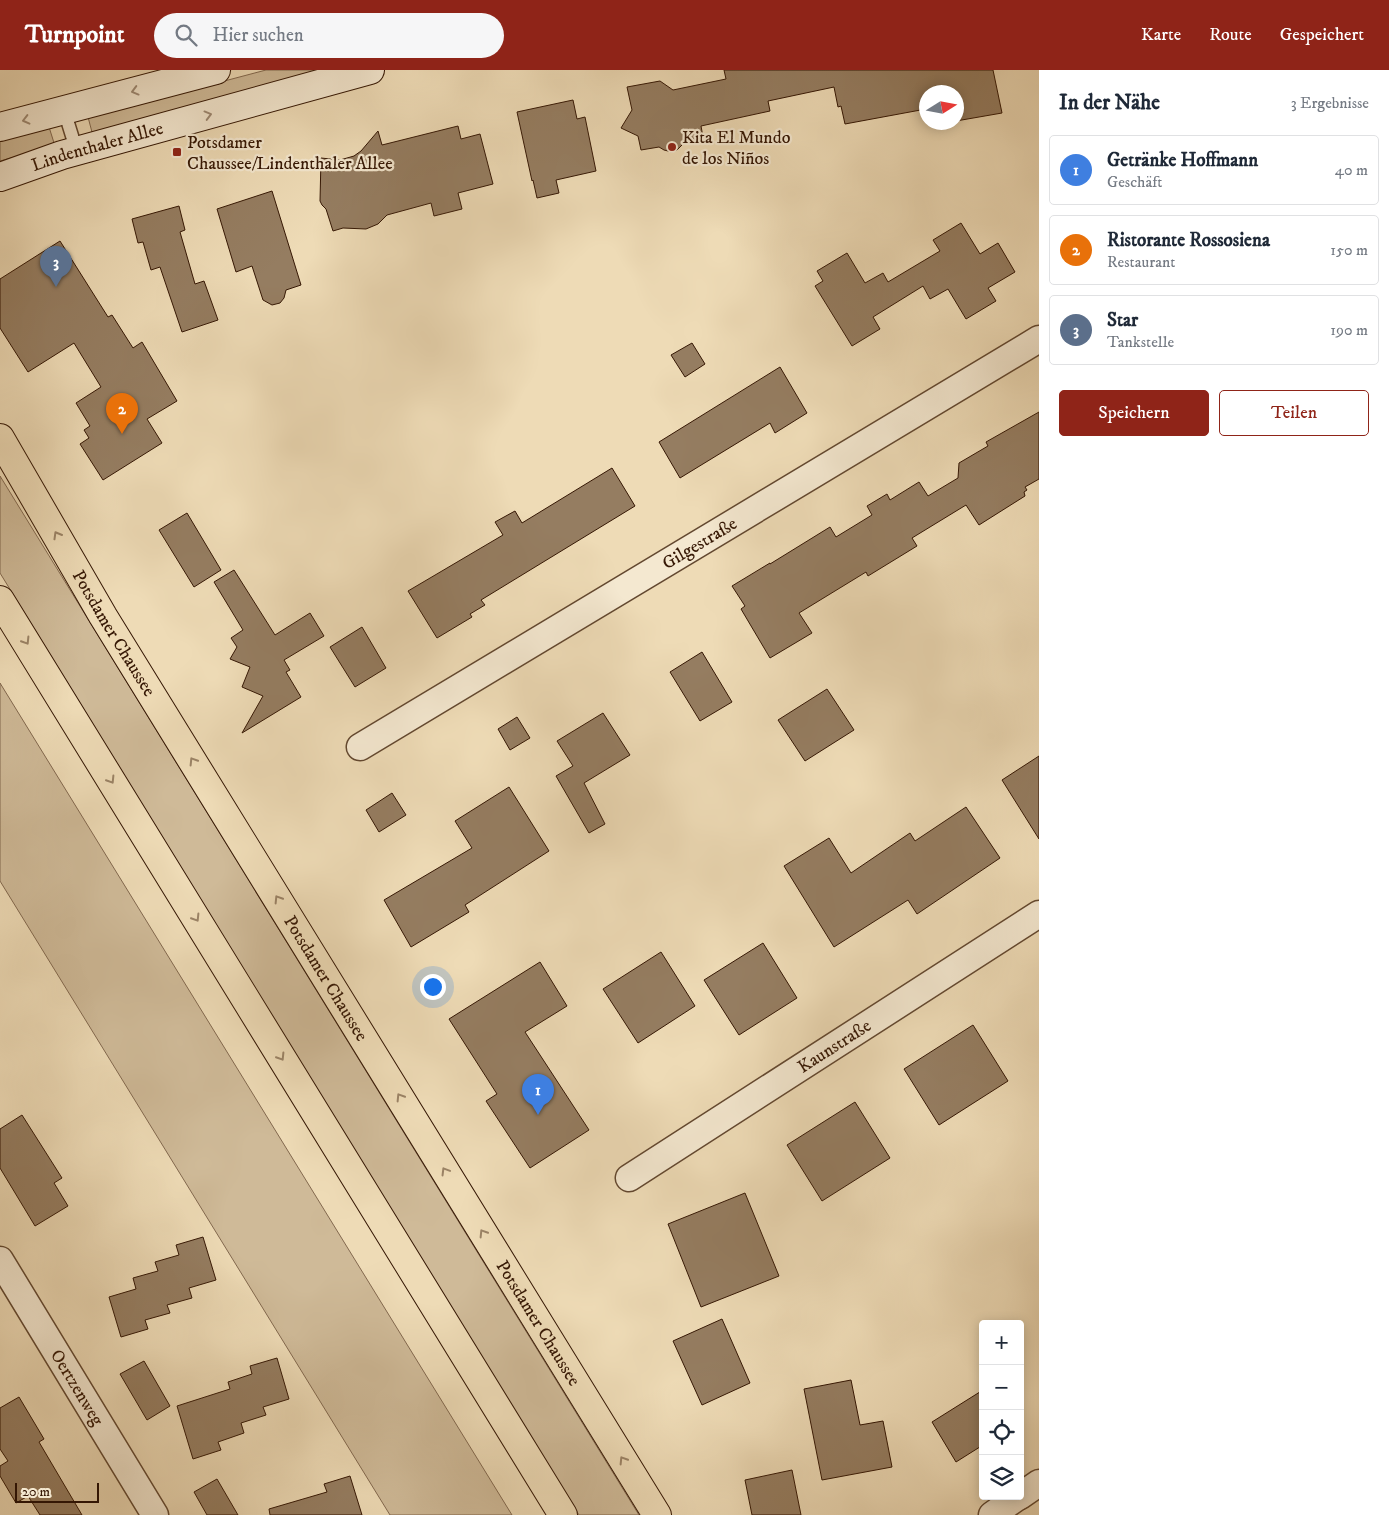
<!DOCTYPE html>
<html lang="de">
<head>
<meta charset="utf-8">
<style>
	:root { --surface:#fff; --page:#f6f6f7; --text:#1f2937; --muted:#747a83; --line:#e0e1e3; --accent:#8f2418 }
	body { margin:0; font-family:"IM FELL DW Pica",serif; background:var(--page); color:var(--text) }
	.controls { position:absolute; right:15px; bottom:15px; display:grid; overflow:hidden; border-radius:5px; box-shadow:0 2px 12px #0003 }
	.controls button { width:45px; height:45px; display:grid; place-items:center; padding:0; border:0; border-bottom:1px solid var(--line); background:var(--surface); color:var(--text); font:25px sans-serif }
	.compass { position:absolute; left:919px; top:15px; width:45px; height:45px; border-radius:50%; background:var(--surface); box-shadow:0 2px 12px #0003; rotate:79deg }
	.scale { position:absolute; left:15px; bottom:12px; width:84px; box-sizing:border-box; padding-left:5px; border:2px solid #351704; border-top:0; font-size:14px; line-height:18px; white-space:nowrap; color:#351704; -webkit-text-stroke:4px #f4e8d0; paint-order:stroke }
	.you { position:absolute; left:432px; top:916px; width:18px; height:18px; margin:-12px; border:4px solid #fff; border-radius:50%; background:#1a73e8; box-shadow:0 0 0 8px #1a73e833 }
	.badge { display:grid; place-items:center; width:32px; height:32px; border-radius:50%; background:var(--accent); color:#fff; font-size:16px; font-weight:700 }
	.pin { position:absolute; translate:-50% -41px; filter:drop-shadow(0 1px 2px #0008) }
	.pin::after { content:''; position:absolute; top:26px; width:18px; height:15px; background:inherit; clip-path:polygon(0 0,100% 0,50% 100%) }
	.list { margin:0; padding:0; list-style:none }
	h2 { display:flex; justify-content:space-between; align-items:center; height:65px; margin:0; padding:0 20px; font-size:21px }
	h2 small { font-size:16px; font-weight:400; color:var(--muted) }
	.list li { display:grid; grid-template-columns:32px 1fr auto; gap:15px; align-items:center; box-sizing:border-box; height:70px; margin:0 10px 10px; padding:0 10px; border:1px solid var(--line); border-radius:5px }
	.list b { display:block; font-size:19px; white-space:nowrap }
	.list p { margin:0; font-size:16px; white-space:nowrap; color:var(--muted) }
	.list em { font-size:16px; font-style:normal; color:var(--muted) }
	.actions { display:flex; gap:10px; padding:15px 20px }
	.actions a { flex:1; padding:11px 0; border:1px solid var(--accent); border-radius:5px; text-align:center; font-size:18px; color:var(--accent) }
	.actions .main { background:var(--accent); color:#fff }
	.icon { flex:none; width:28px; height:28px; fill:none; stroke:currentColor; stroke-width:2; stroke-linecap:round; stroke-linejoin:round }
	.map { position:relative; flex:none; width:1039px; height:1445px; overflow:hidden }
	header { display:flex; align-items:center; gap:30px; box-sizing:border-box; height:70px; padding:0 25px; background:var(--accent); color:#fff }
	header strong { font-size:24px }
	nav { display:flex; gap:28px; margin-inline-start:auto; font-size:18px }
	.search { width:350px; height:45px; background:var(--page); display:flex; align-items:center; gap:12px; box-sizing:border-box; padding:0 18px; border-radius:28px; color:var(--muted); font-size:19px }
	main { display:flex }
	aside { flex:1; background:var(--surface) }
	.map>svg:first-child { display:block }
	.green { fill:#cfba98; stroke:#82684e }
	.building { fill:#957d61; stroke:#351704 }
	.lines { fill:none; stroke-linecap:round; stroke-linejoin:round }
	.lane-casing { stroke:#634830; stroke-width:15 }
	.street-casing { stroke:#634830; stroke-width:29 }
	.secondary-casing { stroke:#351704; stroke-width:30 }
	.primary-casing { stroke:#351704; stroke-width:30 }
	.lane { stroke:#f4e8d0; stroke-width:12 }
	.street { stroke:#f4e8d0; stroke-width:26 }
	.secondary { stroke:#f4e8d0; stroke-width:28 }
	.primary { stroke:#eedbb6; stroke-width:28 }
	.oneway { stroke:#9e8a74 }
	.oneway2 { stroke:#9b8366 }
	.poi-dot { fill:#8f2418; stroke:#f4e8d0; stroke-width:2 }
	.labels { text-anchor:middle; stroke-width:4.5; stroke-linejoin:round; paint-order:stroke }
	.poi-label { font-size:18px; fill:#351704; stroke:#f4e8d0; text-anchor:start }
	.street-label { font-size:18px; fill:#351704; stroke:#f4e8d0 }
</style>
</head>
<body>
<header>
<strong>Turnpoint</strong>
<div class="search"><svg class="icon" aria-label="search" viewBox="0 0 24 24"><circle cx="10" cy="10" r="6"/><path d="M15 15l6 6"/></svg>Hier suchen</div>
<nav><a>Karte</a><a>Route</a><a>Gespeichert</a></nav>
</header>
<main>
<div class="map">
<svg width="1039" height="1445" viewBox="0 0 1039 1445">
	<rect width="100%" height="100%" fill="#eedbb6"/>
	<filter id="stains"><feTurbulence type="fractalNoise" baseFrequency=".004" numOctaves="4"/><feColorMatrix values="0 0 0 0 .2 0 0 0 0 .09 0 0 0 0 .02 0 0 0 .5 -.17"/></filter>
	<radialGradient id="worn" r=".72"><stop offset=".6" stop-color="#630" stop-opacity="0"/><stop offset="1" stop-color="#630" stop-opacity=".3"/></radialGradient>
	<g class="green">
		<path d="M266 0H327L93 66 88 47Z"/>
		<path d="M49 57 55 76 0 91V70Z"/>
		<path d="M0 406 639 1445H579L0 503Z"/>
		<path d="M0 613 512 1445H390L0 811Z"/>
	</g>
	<g class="building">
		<path d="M724 0H993L1002 43 956 51V22H926V39L845 54 841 36 838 37 834 17 768 31 770 41 701 56 703 67 686 71 677 80 672 82 664 80 659 77 641 80 638 66 621 58 632 40 627 17 660 11 673 20 726 9Z"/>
		<path d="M573 30 577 49 585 47 596 101 556 110 559 123 537 128 533 110 532 111 517 42Z"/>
		<path d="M458 56 461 69 480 64 493 114 458 123 462 139 434 146 431 133 387 145 378 154 366 159 343 158 333 161 326 139 322 135 320 131 321 88 340 90 354 86 361 81 378 61 382 75Z"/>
		<path d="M272 121 301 215 286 220 284 228 280 233 272 235 263 230 252 196 236 202 217 139Z"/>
		<path d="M179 136 185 160 180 162 195 214 204 211 218 250 182 262 160 197 151 200 143 172 138 173 132 149Z"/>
		<path d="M961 153 980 184 998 173 1015 202 988 218 996 231 966 249 948 219 930 229 923 216 873 247 880 259 852 276 815 216 823 211 817 201 847 183 865 213 883 203 888 212 940 181 933 170Z"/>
		<path d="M60 171 108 247 112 245 133 278 142 272 177 331 147 349 162 373 103 410 80 374 89 368 84 360 90 356 76 333 101 317 74 273 28 302 0 258V209Z"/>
		<path d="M692 273 705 294 685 307 671 285Z"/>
		<path d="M780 297 807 343 775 363 770 353 680 408 659 372Z"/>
		<path d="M1039 342V409L1025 417 1027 420 1024 422 1025 426 979 455 966 435 912 468 917 476 868 506 866 502 799 543 812 563 770 588 741 539 745 536 732 516 770 493V494L830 457 836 467 872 445 867 436 887 424 890 430 919 412 928 426 958 408 959 393 988 376 986 372Z"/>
		<path d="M612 398 635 436 481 530 485 535 470 544 472 547 437 568 408 521 503 465 495 452 515 441 522 453Z"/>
		<path d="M187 443 221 500 194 517 159 460Z"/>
		<path d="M234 500 275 565 310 543 324 566 284 590 290 600 286 602 301 627 242 663 263 626 242 617 250 597 230 589 237 577 231 568 243 560 214 512Z"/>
		<path d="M362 557 386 598 355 617 330 577Z"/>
		<path d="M702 582 732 632 700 651 670 602Z"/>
		<path d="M827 619 854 660 805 691 778 650Z"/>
		<path d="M603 643 630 685 584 713 605 754 589 763 556 706 573 696 557 671Z"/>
		<path d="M517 647 530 668 510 680 498 659Z"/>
		<path d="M1039 686V769L1002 710Z"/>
		<path d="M509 717 549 781 465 835 469 842 411 877 384 830 472 778 455 751Z"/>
		<path d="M392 723 406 745 379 762 366 740Z"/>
		<path d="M966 737 1000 788 917 844 908 830 834 877 784 796 829 768 851 803 910 763 915 771Z"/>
		<path d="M763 873 797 928 739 965 704 910Z"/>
		<path d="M661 882 695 936 638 973 603 919Z"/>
		<path d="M540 892 567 936 525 962 589 1060 530 1098 486 1031 497 1024 449 949Z"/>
		<path d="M973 955 1008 1011 939 1055 904 999Z"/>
		<path d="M855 1032 890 1088 822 1131 787 1075Z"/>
		<path d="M22 1045 62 1108 54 1113 68 1136 35 1156 0 1098V1059Z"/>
		<path d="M745 1123 779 1206 701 1237 668 1154Z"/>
		<path d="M203 1167 216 1210 189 1218 192 1228 167 1235 170 1243 145 1250 148 1259 121 1267 109 1227 136 1219 133 1208 158 1201 155 1192 179 1185 176 1175Z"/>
		<path d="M722 1249 750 1313 702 1335 673 1271Z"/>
		<path d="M277 1288 289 1329 263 1337 266 1345 241 1353 244 1363 218 1372 221 1380 193 1389 177 1336 230 1319 228 1312 252 1304 250 1296Z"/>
		<path d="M144 1291 170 1336 147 1350 120 1304Z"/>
		<path d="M851 1310 860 1355 883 1351 892 1397 822 1410 804 1319Z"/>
		<path d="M983 1320V1375L956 1392 932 1352Z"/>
		<path d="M19 1327 44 1369 39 1372 82 1445H40L28 1426 16 1433 0 1406V1396L8 1391 0 1379V1338Z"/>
		<path d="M792 1400 801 1445H752L745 1410Z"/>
		<path d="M350 1406 362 1445H270L269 1439 327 1422 324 1414Z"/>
		<path d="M217 1409 238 1445H207L194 1422Z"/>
	</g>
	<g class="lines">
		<g class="lane-casing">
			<path id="lane" d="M64 40 77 82"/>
		</g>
		<g class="street-casing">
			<g id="street">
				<path id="s1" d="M360 677 1039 269"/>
				<path id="s2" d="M629 1108 1039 844"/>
				<path id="s3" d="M0 1190 155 1445"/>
				<path d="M1020 1426 1039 1413"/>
				<path d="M992 1445 1019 1426"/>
			</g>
		</g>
		<g class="secondary-casing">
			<g id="secondary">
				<path d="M0 57 216 0"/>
				<path id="s4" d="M0 107 62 85 370 0"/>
			</g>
		</g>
		<g class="primary-casing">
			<g id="primary">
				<path id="s5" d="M0 368 103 546 657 1445"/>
				<path d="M0 530 563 1445"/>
			</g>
		</g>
		<use href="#lane" class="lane"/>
		<use href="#street" class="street"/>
		<use href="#secondary" class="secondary"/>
		<use href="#primary" class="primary"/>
	</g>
	<defs><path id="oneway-chevron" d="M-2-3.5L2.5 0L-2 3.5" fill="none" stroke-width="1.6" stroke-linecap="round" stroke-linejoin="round" transform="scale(1.25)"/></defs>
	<g class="oneway">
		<use href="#oneway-chevron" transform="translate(135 21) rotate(165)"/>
		<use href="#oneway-chevron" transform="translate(208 45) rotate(-15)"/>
		<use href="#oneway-chevron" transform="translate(26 50) rotate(166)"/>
	</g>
	<g class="oneway2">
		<use href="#oneway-chevron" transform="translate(57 465) rotate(-120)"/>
		<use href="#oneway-chevron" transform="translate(26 571) rotate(58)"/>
		<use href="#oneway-chevron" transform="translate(193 691) rotate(-122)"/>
		<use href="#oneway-chevron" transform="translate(111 710) rotate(58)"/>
		<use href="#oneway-chevron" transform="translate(278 829) rotate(-122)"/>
		<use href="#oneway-chevron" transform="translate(196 848) rotate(58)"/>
		<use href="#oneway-chevron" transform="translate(281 987) rotate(58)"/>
		<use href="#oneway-chevron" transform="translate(400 1027) rotate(-122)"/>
		<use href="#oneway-chevron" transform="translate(445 1101) rotate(-121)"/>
		<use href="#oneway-chevron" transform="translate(483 1163) rotate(-122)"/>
		<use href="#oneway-chevron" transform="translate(623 1390) rotate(-122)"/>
	</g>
	<g class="poi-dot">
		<circle cx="672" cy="77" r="5"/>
		<rect x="172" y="77" width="10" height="10" rx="2.5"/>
	</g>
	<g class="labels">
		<g class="poi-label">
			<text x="682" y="73">Kita El Mundo<tspan x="682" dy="21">de los Niños</tspan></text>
			<text x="187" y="78">Potsdamer<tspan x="187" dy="21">Chaussee/Lindenthaler Allee</tspan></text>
		</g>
		<g class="street-label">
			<text dy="6" stroke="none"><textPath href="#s4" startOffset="102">Lindenthaler Allee</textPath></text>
			<text dy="6" stroke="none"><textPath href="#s1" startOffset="396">Gilgestraße</textPath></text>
			<text dy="6" stroke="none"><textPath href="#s5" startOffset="226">Potsdamer Chaussee</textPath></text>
			<text dy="6" stroke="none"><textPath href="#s5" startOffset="631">Potsdamer Chaussee</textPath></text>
			<text dy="6" stroke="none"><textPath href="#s2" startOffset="244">Kaunstraße</textPath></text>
			<text dy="6" stroke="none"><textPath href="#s5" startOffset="1036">Potsdamer Chaussee</textPath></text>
			<text dy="6" stroke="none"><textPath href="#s3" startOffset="149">Oertzenweg</textPath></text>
		</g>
	</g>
	<rect width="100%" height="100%" filter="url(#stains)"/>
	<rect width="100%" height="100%" fill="url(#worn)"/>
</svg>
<div class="controls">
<button>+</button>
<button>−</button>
<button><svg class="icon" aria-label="locate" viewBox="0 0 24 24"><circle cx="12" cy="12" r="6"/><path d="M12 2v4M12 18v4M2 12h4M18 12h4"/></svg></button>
<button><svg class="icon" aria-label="layers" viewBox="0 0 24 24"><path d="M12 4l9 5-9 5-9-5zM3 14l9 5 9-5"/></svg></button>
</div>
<svg class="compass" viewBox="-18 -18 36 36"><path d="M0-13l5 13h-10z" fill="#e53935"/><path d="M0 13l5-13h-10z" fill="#747a83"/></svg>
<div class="scale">20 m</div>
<div class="you"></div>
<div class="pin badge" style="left:538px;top:1045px;background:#3f7fe0">1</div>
<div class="pin badge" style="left:122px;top:364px;background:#e8710a">2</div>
<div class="pin badge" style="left:56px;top:217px;background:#5c6f8a">3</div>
</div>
<aside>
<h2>In der Nähe<small>3 Ergebnisse</small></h2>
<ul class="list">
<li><span class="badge" style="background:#3f7fe0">1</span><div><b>Getränke Hoffmann</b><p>Geschäft</p></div><em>40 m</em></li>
<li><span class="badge" style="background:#e8710a">2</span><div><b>Ristorante Rossosiena</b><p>Restaurant</p></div><em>150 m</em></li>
<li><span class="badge" style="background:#5c6f8a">3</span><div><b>Star</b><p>Tankstelle</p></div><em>190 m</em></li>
</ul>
<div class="actions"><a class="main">Speichern</a><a>Teilen</a></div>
</aside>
</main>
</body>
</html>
